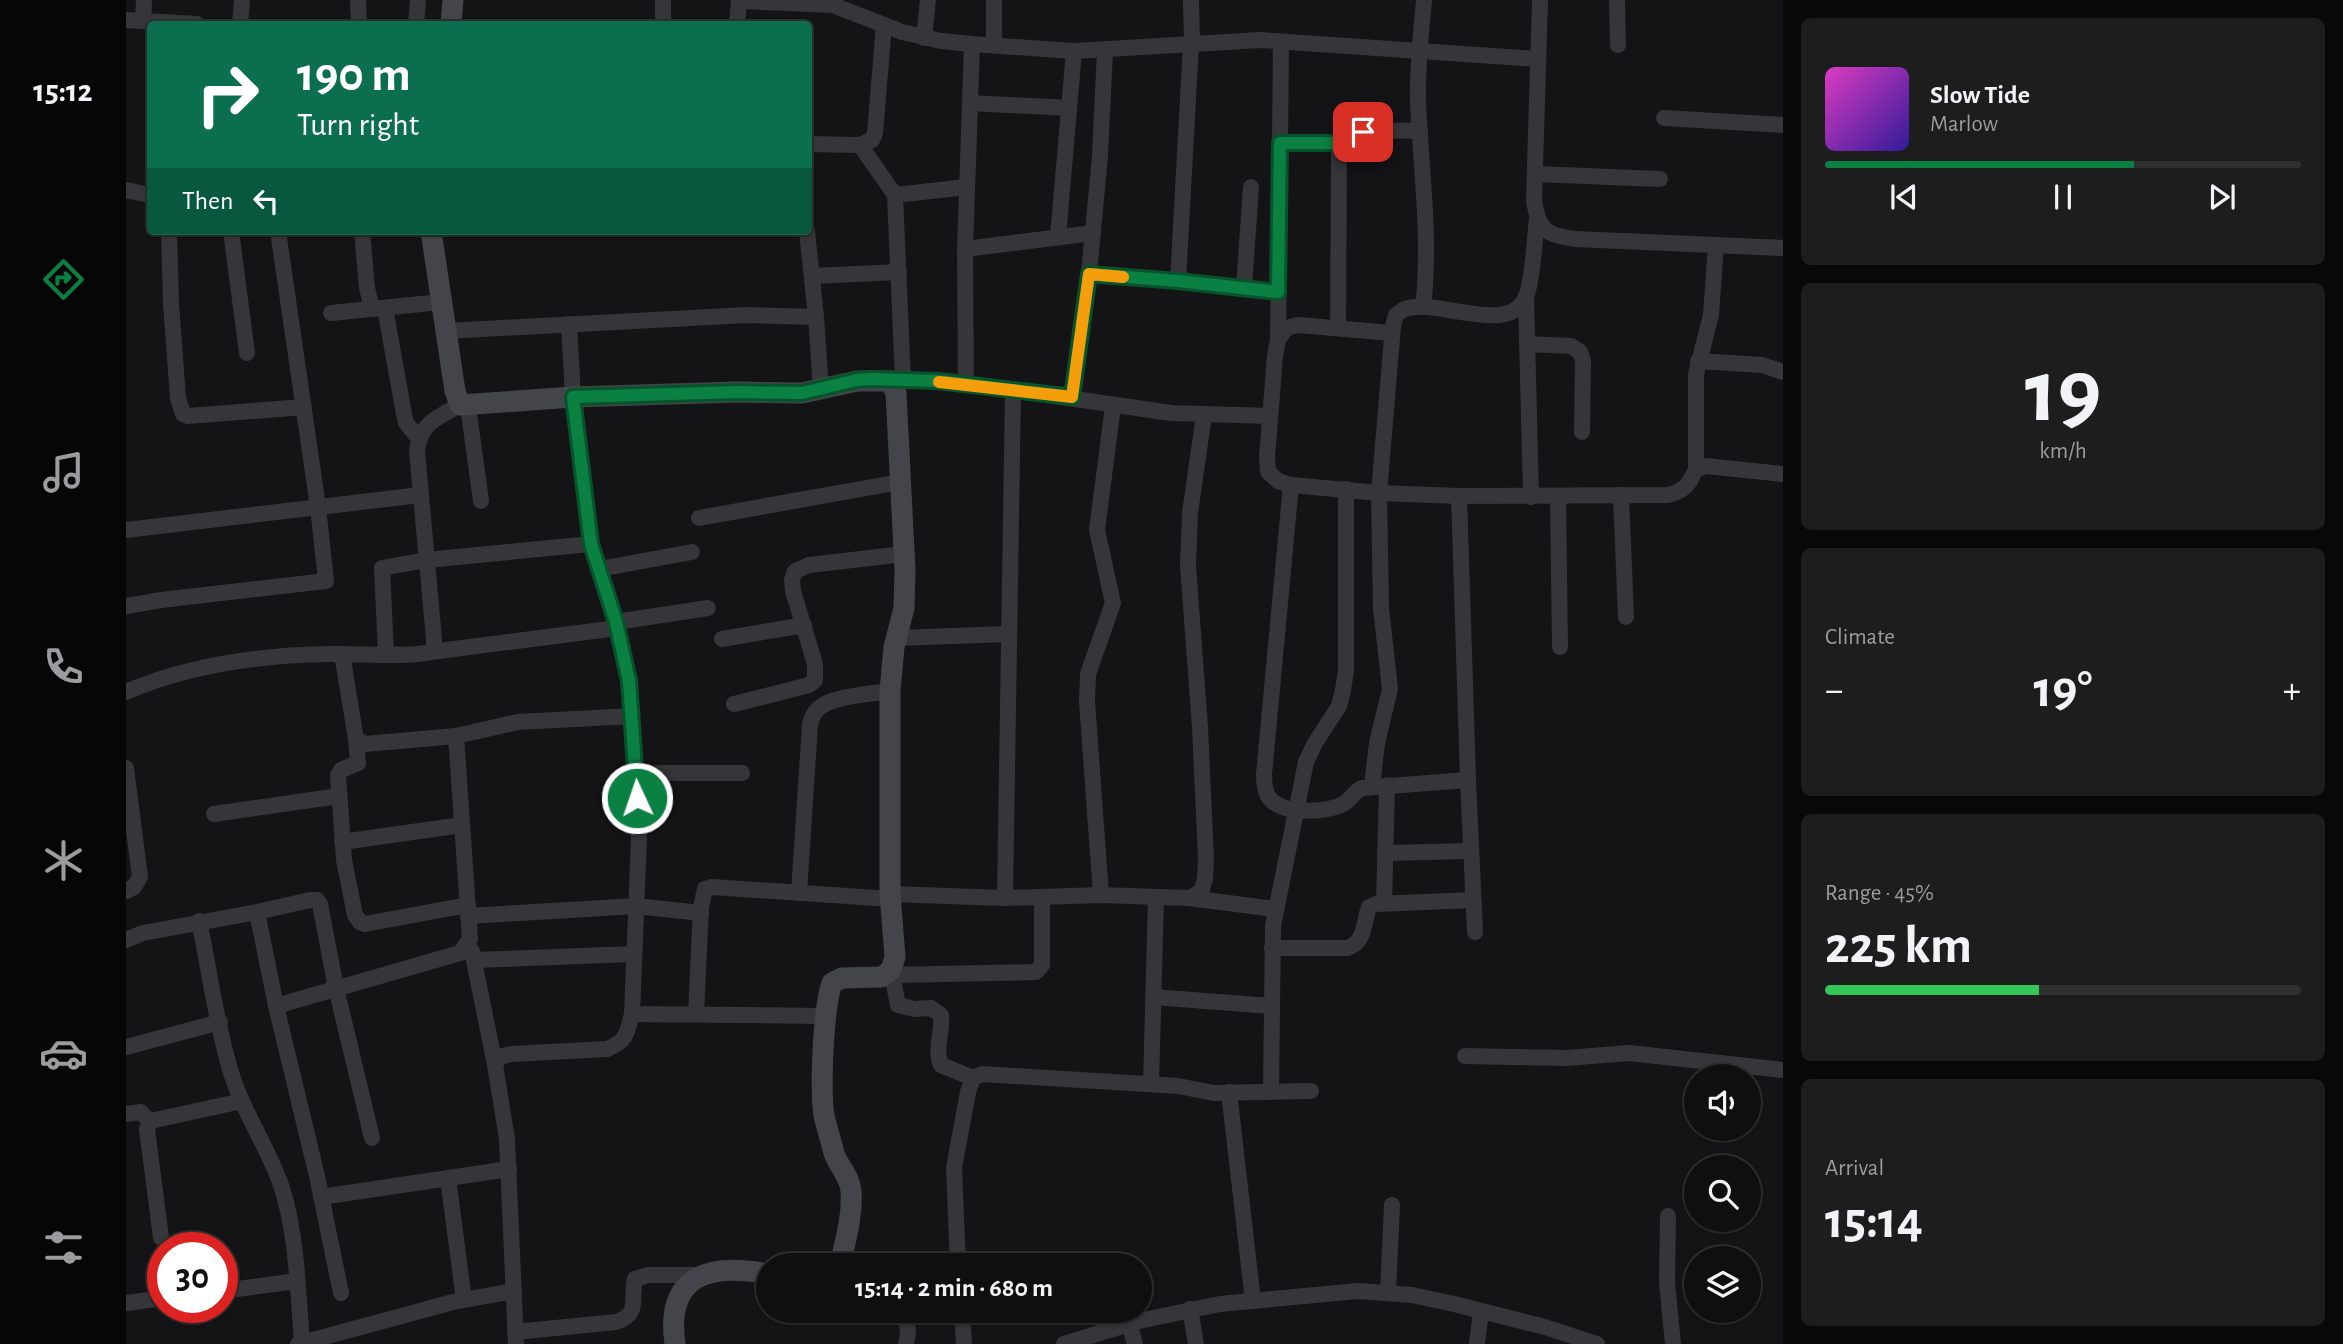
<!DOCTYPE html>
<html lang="en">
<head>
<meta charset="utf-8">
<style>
	body { margin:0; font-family:"Alegreya Sans",sans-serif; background:#1d1d1e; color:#f1f3f6; height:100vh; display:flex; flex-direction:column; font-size:26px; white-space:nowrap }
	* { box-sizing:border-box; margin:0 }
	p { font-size:23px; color:#9b9c9f }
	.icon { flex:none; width:38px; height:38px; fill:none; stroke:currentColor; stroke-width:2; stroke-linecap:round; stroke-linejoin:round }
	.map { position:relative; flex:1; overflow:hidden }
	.details { display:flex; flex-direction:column; gap:18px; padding:18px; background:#080809; width:560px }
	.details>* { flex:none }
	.banner { position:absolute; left:21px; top:21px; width:665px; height:214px; border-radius:7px; box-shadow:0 2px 5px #0004,0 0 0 2px #2f2f30; background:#0b6e4f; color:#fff; overflow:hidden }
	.buttons { position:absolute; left:1558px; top:1064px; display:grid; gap:14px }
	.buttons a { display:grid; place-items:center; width:77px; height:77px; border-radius:50%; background:#0f0f10; box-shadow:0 2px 5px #0004,0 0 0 2px #2f2f30; font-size:35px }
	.speed { position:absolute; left:21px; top:1232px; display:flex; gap:14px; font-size:35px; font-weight:700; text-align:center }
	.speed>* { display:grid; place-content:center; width:91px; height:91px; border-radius:50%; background:#0f0f10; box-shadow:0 2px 5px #0004,0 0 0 2px #2f2f30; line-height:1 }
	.speed .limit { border:10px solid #d22; background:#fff; color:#111 }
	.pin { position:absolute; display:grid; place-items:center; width:60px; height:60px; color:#fff; margin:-30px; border-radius:14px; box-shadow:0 4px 10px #0006 }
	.me { position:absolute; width:77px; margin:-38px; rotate:357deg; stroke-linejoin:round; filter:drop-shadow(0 0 5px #0008) }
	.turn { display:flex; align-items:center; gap:24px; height:147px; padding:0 35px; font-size:32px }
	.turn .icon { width:91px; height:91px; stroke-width:2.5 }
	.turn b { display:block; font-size:49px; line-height:60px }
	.then { display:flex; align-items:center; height:66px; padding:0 35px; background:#0003; gap:14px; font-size:26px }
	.big { font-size:52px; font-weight:700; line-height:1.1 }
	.details .tile { flex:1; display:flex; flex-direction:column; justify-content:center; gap:10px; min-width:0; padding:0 24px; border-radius:10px; background:#1d1d1e }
	.details .dial { align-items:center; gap:0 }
	.dial b { font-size:91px; line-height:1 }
	.song { display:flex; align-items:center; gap:21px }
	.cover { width:84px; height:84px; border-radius:10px; background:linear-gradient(135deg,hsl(310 70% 55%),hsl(250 70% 35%)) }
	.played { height:7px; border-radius:4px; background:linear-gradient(90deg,#0b8043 65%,#2f2f30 65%) }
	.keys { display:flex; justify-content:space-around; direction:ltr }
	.heat { display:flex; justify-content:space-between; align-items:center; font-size:38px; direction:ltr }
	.charge { height:10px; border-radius:5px; background:linear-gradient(90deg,#34c759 45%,#2f2f30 0) }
	.trip { position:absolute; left:630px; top:1253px; width:396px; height:70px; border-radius:35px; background:#0f0f10; box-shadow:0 2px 5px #0004,0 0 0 2px #2f2f30; font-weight:700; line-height:70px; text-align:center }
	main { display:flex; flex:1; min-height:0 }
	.menu { display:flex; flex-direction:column; width:126px; justify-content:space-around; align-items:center; background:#060606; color:#9b9c9f }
	.menu .icon { width:49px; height:49px }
	.menu .on { color:#0b8043 }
	.menu b { font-size:32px; color:#f1f3f6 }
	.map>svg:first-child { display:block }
</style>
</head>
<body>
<main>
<nav class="menu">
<b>15:12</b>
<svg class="icon on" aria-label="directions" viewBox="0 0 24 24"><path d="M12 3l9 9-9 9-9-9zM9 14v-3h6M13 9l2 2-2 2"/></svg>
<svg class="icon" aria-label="music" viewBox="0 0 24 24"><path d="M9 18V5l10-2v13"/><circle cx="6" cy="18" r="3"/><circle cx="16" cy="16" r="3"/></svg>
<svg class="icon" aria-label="phone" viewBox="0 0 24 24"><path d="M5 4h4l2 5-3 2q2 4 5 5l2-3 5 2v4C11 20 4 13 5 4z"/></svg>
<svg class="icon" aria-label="climate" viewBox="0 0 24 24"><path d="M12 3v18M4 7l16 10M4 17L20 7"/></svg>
<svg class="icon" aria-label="car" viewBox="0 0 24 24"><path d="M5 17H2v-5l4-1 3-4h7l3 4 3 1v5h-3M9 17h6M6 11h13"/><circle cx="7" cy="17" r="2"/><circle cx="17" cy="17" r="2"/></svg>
<svg class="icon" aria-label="filters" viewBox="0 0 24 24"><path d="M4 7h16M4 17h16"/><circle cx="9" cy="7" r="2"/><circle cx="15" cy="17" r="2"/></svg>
</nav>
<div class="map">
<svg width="1657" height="1344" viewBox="0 0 1657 1344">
	<rect width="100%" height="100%" fill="#141416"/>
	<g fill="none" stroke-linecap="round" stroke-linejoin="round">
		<g stroke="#36363a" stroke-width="16">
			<path d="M232 0 233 24"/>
			<path d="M1065 0 1066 44"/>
			<path d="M1414 0 1408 201C1413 231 1420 235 1450 239L1657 248"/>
			<path d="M1491 0 1492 45"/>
			<path d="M613 1 707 5 776 32 815 41 846 44 948 51 1134 40 1412 59"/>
			<path d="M0 20 71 24"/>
			<path d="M17 21 18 0"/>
			<path d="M114 24 116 0"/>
			<path d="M290 24 292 0"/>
			<path d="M537 24V0"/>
			<path d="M611 24 613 0"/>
			<path d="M798 38 802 0"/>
			<path d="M868 45V0"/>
			<path d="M844 103 943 108"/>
			<path d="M1538 118 1657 125"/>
			<path d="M1154 143H1213L1244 130 1294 131"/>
			<path d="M682 144 734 145 746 140 749 133 758 25"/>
			<path d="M734 145 769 195 777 381"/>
			<path d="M1409 174 1534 179"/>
			<path d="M0 190 24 195"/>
			<path d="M769 195 841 187"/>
			<path d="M43 231 45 304 52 398 57 414 62 416 178 407"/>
			<path d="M105 231 121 353"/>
			<path d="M236 231 241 288 246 309"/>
			<path d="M681 231 690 317 695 390"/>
			<path d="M932 237 948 51"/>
			<path d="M839 249 967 233"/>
			<path d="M963 274 1052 281 1152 292"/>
			<path d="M686 276 773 272"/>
			<path d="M1052 281 1065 44"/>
			<path d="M1118 288 1125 187"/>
			<path d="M1400 297 1405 497"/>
			<path d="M1297 307C1305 238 1295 171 1292 102 1291 68 1295 34 1298 0"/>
			<path d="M259 308 278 414 280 423 293 439"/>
			<path d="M205 313 315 302"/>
			<path d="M1212 328 1213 143"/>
			<path d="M320 331 621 315 690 317"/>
			<path d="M1265 333 1172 325 1160 328 1152 340 1149 356 1141 457 1142 472 1152 481 1165 485 1253 493 1333 496 1542 495C1558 491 1563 485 1570 469L1580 466 1657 474"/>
			<path d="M1152 340 1155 43"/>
			<path d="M1401 344 1445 346 1454 352 1457 361 1456 432"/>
			<path d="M1572 361 1636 365 1657 372"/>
			<path d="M764 381 795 380 887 390 1045 413 1144 416"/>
			<path d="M840 385 839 249 846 44"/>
			<path d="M946 397 963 274 974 156 979 50"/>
			<path d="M342 406 355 501"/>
			<path d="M1570 469V374L1585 315 1590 245"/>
			<path d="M1165 485 1138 774C1138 781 1138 789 1142 796 1153 815 1198 813 1215 805 1225 801 1227 792 1236 788L1342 780"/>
			<path d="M1495 495 1500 617"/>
			<path d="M1333 496 1342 780 1349 932"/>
			<path d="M1432 496 1434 647"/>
			<path d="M573 518 774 482"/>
			<path d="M0 530 294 495"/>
			<path d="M473 569 566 552"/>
			<path d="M0 606 35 600 200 581 192 507 152 231"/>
			<path d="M490 622 582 608"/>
			<path d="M770 638 883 634"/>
			<path d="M596 639 678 625"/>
			<path d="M305 652 491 628"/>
			<path d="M216 654 230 739 239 744 330 736 392 722 506 716"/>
			<path d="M260 654 256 568 300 560 465 544"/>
			<path d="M0 692C63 665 136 655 204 654 232 653 279 658 305 652L308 647V639L291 451C294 423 311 418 334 405"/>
			<path d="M608 704 683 685 689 680V664L667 591 666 580 669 571 683 565 778 554"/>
			<path d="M230 739 232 763 215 770 212 775 218 860 229 915 234 922 239 924 342 905"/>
			<path d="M0 768 14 877 8 887 0 891"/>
			<path d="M509 773H616"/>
			<path d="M1246 786 1251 743 1264 689 1255 608 1253 493 1267 326 1270 315C1273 313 1276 310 1279 309 1310 297 1387 339 1401 294 1408 271 1408 243 1411 219"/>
			<path d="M88 814 213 796"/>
			<path d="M216 842 336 825"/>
			<path d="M1259 853 1345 851"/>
			<path d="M673 893 684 724C686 718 687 713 692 709 705 696 745 694 764 691"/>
			<path d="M764 894 879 898 975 895 1063 898 1075 892 1079 879 1080 859 1074 727 1062 566 1064 513 1078 415"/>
			<path d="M975 895 961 701 962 674 987 603 971 530 987 406"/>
			<path d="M879 898 887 390"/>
			<path d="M1063 898 1149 909"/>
			<path d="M1258 903 1261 785"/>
			<path d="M131 912 184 900H191L194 904 210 988 246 1138"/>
			<path d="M342 916 510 906 575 913"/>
			<path d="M73 921C83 968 89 1016 102 1062 113 1106 140 1143 155 1185 171 1233 172 1293 176 1343L172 1344"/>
			<path d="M0 940 17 933 131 912 150 1006 334 953 344 939 330 736"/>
			<path d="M1146 948H1221C1240 942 1237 923 1243 907L1250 904 1347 900"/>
			<path d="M346 951 369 1065"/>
			<path d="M348 960 507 954"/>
			<path d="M765 970 772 1005 789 1009 805 1008 815 1015C817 1033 808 1048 815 1065L847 1078"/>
			<path d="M766 975 910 972 916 965V897"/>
			<path d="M1027 997 1145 1006"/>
			<path d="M150 1006 191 1176 215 1293"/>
			<path d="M506 1014 700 1016"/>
			<path d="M570 1014 575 907 579 889 586 887 765 899"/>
			<path d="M0 1047 94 1022"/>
			<path d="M1339 1056 1440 1058 1503 1053 1657 1070"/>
			<path d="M1025 1084 1030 897"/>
			<path d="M1103 1092 1127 1301"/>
			<path d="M1145 1092 1147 926 1180 762 1189 743 1213 706 1217 690 1220 671V489"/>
			<path d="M0 1114 15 1112 24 1122"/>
			<path d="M322 1178 338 1300"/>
			<path d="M195 1197 383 1169"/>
			<path d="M1542 1216 1541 1283 1547 1344"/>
			<path d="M35 1238 21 1129 24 1122 29 1120 116 1101"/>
			<path d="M832 1265 828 1168 842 1092 847 1078 856 1074 1052 1086 1088 1093 1185 1091"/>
			<path d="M96 1291 171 1281"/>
			<path d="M1262 1293 1266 1205"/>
			<path d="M0 1303 37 1298"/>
			<path d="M1064 1309 1070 1344"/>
			<path d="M773 1311C783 1319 783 1332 780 1344"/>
			<path d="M836 1311 838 1344"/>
			<path d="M1003 1323 1009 1344"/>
			<path d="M389 1332 490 1322C515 1314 504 1299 509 1279L522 1275H576"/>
			<path d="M176 1343 327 1302 388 1291"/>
			<path d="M390 1344 381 1139 369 1065 374 1057 385 1054 481 1049C501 1041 501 1033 506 1014L513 838 503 681 487 610 465 544 447 397 443 324"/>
			<path d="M938 1344 1013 1321 1094 1304 1232 1291 1286 1295 1328 1304 1419 1327 1471 1344"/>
			<path d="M1351 1344 1355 1311"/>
		</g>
		<g stroke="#44454a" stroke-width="21">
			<path d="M325 24 327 0"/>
			<path d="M305 231 329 391 334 405 447 397 610 392 676 393 731 381H764L770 393 779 570 778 608 768 647 764 691V894L769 957 765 970 756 977 716 978 706 983C697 1008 694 1089 698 1116 701 1128 705 1141 708 1153 712 1166 724 1176 725 1191 727 1215 719 1242 714 1265"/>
			<path d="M549 1344C539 1274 584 1263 642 1274"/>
		</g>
	</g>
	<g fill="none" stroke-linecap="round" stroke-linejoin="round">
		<g stroke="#07532c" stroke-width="18">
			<path id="route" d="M511 798 503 681 490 622 465 544 447 397 610 392 676 393 731 380 746 379 812 381 946 397 963 274 1052 281 1152 292 1154 143H1213L1237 132"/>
		</g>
		<use href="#route" stroke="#0b8043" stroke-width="12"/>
		<path stroke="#f59e0b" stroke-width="12" d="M813 382 946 397 963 274 997 277"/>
	</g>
</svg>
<div class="buttons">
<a><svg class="icon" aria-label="sound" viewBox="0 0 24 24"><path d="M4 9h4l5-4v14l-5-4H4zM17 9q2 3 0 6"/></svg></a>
<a><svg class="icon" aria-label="search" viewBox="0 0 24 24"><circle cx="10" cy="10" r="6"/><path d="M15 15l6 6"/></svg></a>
<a><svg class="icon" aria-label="layers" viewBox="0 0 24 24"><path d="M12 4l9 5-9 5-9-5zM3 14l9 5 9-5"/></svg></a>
</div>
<div class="speed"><div class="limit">30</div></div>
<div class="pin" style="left:1237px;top:132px;background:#d93025"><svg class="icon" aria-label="arrive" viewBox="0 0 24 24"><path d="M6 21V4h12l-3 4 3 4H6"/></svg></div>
<svg class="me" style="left:511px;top:798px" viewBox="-20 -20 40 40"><circle r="17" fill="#0b8043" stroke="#fff" stroke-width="3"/><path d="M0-11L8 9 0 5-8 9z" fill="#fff"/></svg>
<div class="trip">15:14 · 2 min · 680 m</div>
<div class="banner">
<div class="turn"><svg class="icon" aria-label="right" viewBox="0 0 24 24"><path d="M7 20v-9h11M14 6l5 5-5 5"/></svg><div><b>190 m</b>Turn right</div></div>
<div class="then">Then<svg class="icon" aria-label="left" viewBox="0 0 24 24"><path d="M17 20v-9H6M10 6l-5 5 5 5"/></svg></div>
</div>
</div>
<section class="details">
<div class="tile">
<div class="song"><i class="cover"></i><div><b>Slow Tide</b><p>Marlow</p></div></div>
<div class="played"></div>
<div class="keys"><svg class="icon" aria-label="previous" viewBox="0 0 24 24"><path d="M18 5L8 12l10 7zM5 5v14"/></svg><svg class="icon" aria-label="pause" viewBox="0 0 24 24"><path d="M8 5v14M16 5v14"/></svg><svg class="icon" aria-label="next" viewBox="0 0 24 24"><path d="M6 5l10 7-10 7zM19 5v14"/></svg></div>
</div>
<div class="tile dial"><b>19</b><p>km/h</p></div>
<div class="tile"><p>Climate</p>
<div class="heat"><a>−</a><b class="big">19°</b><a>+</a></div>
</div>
<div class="tile"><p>Range · 45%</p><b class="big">225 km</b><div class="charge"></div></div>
<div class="tile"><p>Arrival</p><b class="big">15:14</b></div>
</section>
</main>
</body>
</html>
